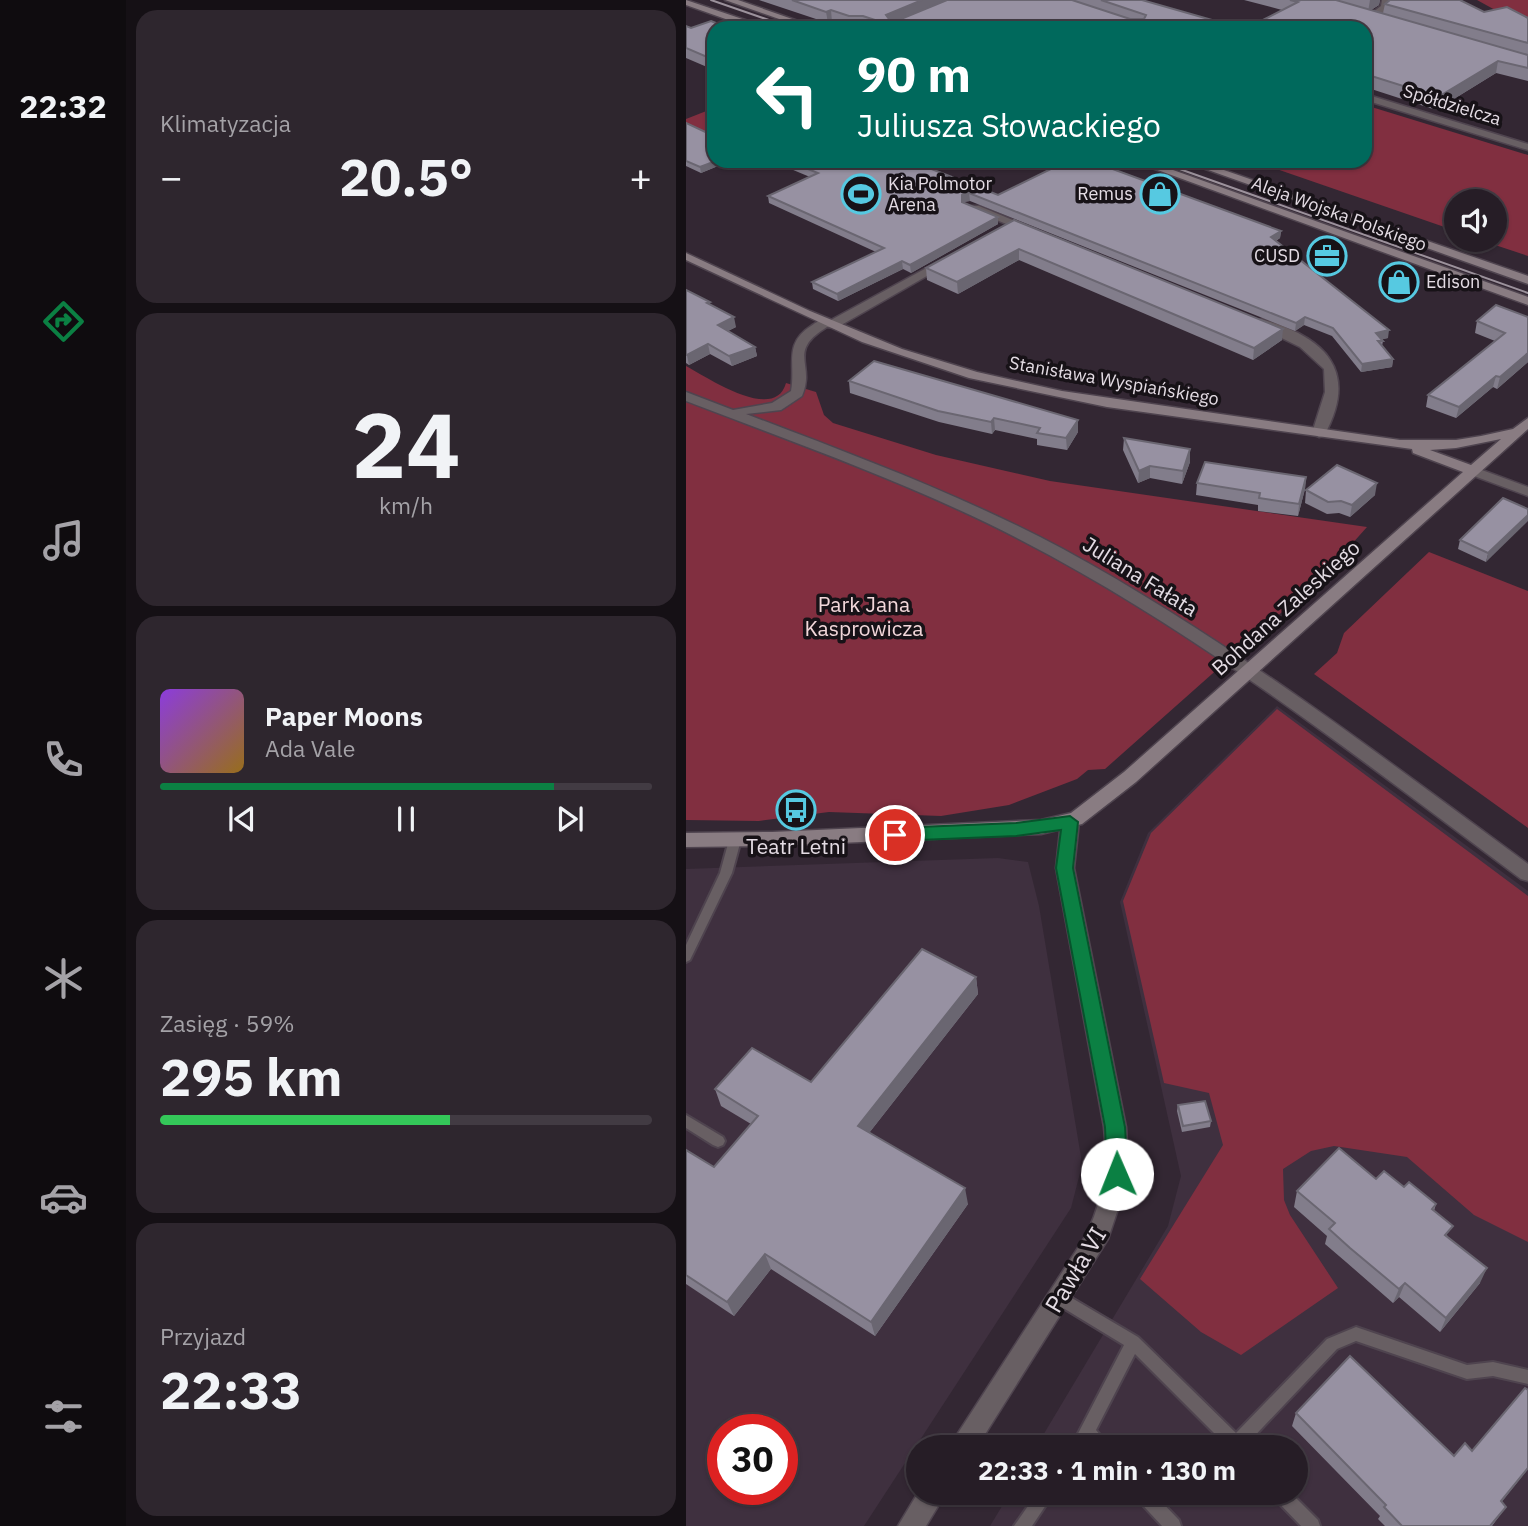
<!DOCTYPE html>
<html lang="pl">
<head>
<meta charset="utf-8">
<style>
	body { margin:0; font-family:"IBM Plex Sans",sans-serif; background:#2e262e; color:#f1f3f6; height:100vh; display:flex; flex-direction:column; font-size:26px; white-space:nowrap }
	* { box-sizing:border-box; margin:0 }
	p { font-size:23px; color:#a4a2a7 }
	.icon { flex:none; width:38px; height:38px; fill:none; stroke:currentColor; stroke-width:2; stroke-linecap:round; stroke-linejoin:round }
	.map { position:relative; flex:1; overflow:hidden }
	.side { display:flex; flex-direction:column; gap:10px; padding:10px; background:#151015; width:560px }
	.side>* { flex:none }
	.guide { position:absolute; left:21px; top:21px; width:665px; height:147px; border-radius:21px; box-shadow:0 2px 5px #0004,0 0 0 2px #423b43; background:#00695c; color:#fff; overflow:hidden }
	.fabs { position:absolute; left:758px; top:189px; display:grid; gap:14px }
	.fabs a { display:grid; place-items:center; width:63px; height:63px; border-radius:50%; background:#261d26; box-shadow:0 2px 5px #0004,0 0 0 2px #423b43; font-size:35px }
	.speed { position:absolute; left:21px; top:1414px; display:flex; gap:14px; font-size:35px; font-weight:700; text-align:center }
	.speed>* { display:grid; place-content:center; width:91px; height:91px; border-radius:50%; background:#261d26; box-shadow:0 2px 5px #0004,0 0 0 2px #423b43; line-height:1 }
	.speed .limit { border:10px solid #d22; background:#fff; color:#111 }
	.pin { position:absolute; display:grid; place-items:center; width:60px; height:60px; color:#fff; margin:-30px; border:4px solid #fff; border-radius:50%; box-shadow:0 2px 7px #0007 }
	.me { position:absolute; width:77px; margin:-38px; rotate:359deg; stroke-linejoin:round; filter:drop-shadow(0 0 5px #0008) }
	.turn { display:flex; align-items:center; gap:24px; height:147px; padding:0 35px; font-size:32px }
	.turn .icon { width:91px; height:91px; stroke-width:2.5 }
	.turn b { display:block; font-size:49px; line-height:60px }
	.big { font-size:52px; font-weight:700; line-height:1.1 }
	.side .tile { flex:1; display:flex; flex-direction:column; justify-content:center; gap:10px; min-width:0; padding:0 24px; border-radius:21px; background:#2e262e }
	.side .dial { align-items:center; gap:0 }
	.dial b { font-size:91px; line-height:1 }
	.song { display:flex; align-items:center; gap:21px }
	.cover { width:84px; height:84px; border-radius:10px; background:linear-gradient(135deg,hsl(270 70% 55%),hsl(40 70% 35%)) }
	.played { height:7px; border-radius:4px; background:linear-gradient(90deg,#0b8043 80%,#423b43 80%) }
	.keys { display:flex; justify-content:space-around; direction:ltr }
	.heat { display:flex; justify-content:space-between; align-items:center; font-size:38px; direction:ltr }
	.charge { height:10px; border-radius:5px; background:linear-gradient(90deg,#34c759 59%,#423b43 0) }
	.trip { position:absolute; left:220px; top:1435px; width:402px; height:70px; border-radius:35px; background:#261d26; box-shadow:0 2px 5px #0004,0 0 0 2px #423b43; font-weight:700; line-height:70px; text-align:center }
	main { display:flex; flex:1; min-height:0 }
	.tab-bar { display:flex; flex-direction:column; width:126px; justify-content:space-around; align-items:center; background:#0f0c0f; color:#a4a2a7 }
	.tab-bar .icon { width:49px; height:49px }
	.tab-bar .selected { color:#0b8043 }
	.tab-bar b { font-size:32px; color:#f1f3f6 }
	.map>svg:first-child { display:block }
</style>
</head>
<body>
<main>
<nav class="tab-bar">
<b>22:32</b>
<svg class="icon selected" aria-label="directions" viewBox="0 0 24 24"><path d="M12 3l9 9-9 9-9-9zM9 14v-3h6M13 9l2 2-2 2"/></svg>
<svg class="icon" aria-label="music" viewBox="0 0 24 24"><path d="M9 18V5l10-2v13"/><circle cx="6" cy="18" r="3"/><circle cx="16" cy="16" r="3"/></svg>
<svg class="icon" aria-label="phone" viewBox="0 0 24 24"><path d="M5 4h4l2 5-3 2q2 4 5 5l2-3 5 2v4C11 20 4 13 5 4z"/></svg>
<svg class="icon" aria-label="climate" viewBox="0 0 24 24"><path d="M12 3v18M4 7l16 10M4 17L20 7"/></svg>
<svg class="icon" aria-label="car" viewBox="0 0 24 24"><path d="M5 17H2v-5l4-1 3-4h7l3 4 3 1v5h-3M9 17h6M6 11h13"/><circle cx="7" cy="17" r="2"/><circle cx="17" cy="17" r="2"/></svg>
<svg class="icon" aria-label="filters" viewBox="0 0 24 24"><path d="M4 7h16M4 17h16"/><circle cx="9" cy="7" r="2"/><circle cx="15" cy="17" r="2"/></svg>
</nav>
<section class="side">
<div class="tile"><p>Klimatyzacja</p>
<div class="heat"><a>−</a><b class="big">20.5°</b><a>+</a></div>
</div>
<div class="tile dial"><b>24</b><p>km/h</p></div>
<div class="tile">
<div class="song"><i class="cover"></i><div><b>Paper Moons</b><p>Ada Vale</p></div></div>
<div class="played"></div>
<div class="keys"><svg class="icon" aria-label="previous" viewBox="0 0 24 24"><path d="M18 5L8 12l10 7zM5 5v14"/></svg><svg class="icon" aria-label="pause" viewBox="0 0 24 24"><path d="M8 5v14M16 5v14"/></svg><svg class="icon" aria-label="next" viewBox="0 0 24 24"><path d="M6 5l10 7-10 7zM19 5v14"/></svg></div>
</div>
<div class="tile"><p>Zasięg · 59%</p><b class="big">295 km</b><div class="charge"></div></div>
<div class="tile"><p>Przyjazd</p><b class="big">22:33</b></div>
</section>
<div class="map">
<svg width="842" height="1526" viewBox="0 0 842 1526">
	<rect width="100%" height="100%" fill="#332733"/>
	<g fill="#3f303f" fill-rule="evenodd">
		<path d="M591 706 842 891V1526H304L324 1493H611V1447H350L482 1226 495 1176 434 902 462 833Z"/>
		<path d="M312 858 342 862 353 906 395 1157 394 1173 385 1208 178 1526H0V869ZM37 1430H96V1489H37Z"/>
	</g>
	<g fill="#812f40">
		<path d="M791 0H842V28Z"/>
		<path d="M679 105 842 155V256L794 240H808V201H770V231L567 161H679Z"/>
		<path d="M28 108V139L0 128V119Z"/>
		<path d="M0 366C19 376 89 424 100 383L130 392 138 415 147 423 250 455 364 481 681 527 656 555 605 604 419 769 402 770 391 779 323 805 255 816 143 812 73 821 0 820Z"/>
		<path d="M743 552 842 591V828L628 674 651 653 658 633Z"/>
		<path d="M591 709 842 896V1242L788 1215 721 1157 648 1146 625 1151 597 1169 598 1200 604 1215 652 1288 555 1355 515 1332 454 1279 537 1145 523 1093 478 1083 437 901 465 833Z"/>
	</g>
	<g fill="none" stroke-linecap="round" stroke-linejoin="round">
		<g stroke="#4f444f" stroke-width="4">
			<g id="lane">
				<path d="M49 836 53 837 55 840 46 873 4 960 0 962V945L34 873 43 840 45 837Z"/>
				<path d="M0 1115 37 1137 39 1141 37 1145 32 1147 27 1145 0 1128Z"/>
				<path d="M374 1291 452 1337 550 1433 641 1339 670 1327 781 1365 807 1362 842 1370V1384L807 1376 781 1379 670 1341 651 1349 560 1445 561 1447H542L449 1354 410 1430 420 1442 423 1447H405L402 1445 401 1447H385L438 1345 369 1303 367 1298 369 1293Z"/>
				<path d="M351 1493H368L346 1526H328Z"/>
				<path d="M449 1493H467L493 1520 495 1526H476L451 1499Z"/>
				<path d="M587 1493H605L632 1520 634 1526H615L589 1499Z"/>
			</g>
		</g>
		<g stroke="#4f444f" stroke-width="3">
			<g id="street">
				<path d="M696 0H704C703 10 692 21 682 20V16L695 6Z"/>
				<path d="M679 94 842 144V150L679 100Z"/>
				<path d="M285 206H293L351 230 341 232 285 210Z"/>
				<path d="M257 259 267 261 150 328 141 327C100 352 130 364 116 396L95 410 60 414C167 455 276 495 377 549 542 639 691 753 842 864V881L835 879C683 766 532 647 365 556 249 492 123 448 0 401V392L47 410 86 403 105 391C110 364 97 344 125 326 132 321 137 317 145 320Z"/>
				<path d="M575 319C639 337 674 370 638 436L633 437 626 433 639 392 638 369 614 347 571 326 569 323Z"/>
				<path d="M785 466 842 487V496L780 473V467Z"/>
				<path d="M384 815 390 817 393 822 388 868 440 1127 442 1158 439 1188 422 1239 291 1447H263L399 1237C417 1202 422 1166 418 1127L370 868 375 822 378 817Z"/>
				<path d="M233 1491 260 1493 240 1526H212Z"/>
			</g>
		</g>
		<g stroke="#4f444f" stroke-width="3">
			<g id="secondary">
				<path d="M0 0 77 26 78 28H65L0 5Z"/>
				<path d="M39 0H52L132 28H119Z"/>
				<path d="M447 161H462L842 297V305Z"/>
				<path d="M497 161H512L842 276V284Z"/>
				<path d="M0 253 124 311 216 349 291 372 376 391 714 440H770L795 436 827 429 842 418V429L450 782 396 824 355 834 86 846 0 847V833L86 832 355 820 385 813 438 772 777 472 727 453 726 449 421 407 283 378 176 342 0 260ZM815 439 785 465 744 450 770 448Z"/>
			</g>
		</g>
		<use href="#lane" fill="#685f63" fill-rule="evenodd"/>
		<use href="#street" fill="#685f63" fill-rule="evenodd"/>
		<use href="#secondary" fill="#897c82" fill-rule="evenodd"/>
		<g stroke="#9c929c" stroke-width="2">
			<path d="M25 0 106 28"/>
			<path d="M471 161 842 293"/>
		</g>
	</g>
	<g fill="#827d8b">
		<path d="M73 0H456L554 28H164L146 22 142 23Z"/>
		<path d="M558 0H694L693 5 685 10 697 13 699 4 798 12 842 18V81L810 73 750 110 679 87V28L596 10Z"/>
		<path d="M0 26 5 28H28V70L0 58Z"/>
		<path d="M0 123 28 161H44L15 173 0 166Z"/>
		<path d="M99 161H225L312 195 595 231 594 238 590 241 702 338 696 339 697 341 696 346 707 359 706 367 675 372 646 336 618 325 609 331 284 201 277 202 312 217V224L225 273 217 269 152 301 127 289 126 282 190 252 83 203 82 196 124 177 100 167Z"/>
		<path d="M328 220 596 340 567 360 333 260 272 294 241 280 240 268Z"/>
		<path d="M0 290 24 302V305L50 327 42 331 69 347 71 356 46 366 24 354 3 365 0 363Z"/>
		<path d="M810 305 842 362 811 389 807 387 770 418 740 407 742 395 809 341 789 333 791 321Z"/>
		<path d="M163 381 392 420V432L381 450 351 445V439L309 430 306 434 253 422 164 393Z"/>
		<path d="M438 438 504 462 496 484 464 478 452 483 437 450Z"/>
		<path d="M620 477 619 489 612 516 572 511V505L510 495 511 483Z"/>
		<path d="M620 490 689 495 664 517 653 513 641 514 619 503Z"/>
		<path d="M817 498 800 562 772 549 774 540Z"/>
		<path d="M290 977 292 994 183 1133 282 1204 189 1336 85 1269 48 1316 0 1284V1150L28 1167 65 1124 35 1106 29 1089 125 1082Z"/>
		<path d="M492 1105 525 1121 524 1127 496 1132 491 1111Z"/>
		<path d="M690 1179 718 1187 750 1204 748 1211 762 1237 794 1283 754 1332 713 1297 707 1303 660 1262 639 1244 641 1236 608 1207 611 1191Z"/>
		<path d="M610 1413 816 1502 820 1507 806 1526H699L692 1519 694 1516 606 1426Z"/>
	</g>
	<g fill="#6a6671">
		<path d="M236 0H264L206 25 200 15Z"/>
		<path d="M684 0H694L693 5 682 12Z"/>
		<path d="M145 10 146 22 142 23 140 12Z"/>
		<path d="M812 61 810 73 750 110 752 97Z"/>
		<path d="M30 161H44L15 173 14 167Z"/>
		<path d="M283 193 284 201 277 202V209L276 195Z"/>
		<path d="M312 217V224L225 273 224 265Z"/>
		<path d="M595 231 594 238 584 244 585 237Z"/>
		<path d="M333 249V260L272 294 271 282Z"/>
		<path d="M216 261 217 269 152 301 151 294Z"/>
		<path d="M48 317 50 327 34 335 32 325Z"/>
		<path d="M619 317 618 325 609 331 610 323Z"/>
		<path d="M597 329 596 340 567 360 568 348Z"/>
		<path d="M703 330 702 338 689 341 690 333Z"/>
		<path d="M22 344 24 354 3 365 1 355Z"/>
		<path d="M69 347 71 356 46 366 43 356Z"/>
		<path d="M842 353V362L811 389 814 377Z"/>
		<path d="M707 359 706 367 675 372 676 364Z"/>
		<path d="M810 376 807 387 770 418 773 407Z"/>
		<path d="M308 418 309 430 306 434 305 422Z"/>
		<path d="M392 420V432L381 450 380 438Z"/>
		<path d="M504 449V462L496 484 497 471Z"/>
		<path d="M464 466V478L452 483 453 471Z"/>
		<path d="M620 477 619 489 612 516 613 504Z"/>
		<path d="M691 483 689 495 664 517 666 505Z"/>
		<path d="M842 515V521L800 562 802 553Z"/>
		<path d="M290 977 292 994 176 1142 172 1126Z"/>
		<path d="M279 1188 282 1204 189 1336 185 1322Z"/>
		<path d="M79 1254 85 1269 48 1316 41 1302Z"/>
		<path d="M801 1268 794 1283 754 1332 760 1318Z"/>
		<path d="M719 1283 713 1297 707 1303 713 1289Z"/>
		<path d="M842 1468V1469L807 1513 815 1501Z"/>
	</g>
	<g fill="#9791a2" stroke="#6a6671" stroke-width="2">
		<path d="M106 0H236L200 15 203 19H215L261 0H386L444 19H458L460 15 415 0H456L554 28H213L177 16H163L145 10 140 12Z"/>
		<path d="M604 0H650L842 55V68L812 61 752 97 679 74V28H561L612 2Z"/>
		<path d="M704 0H774L798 12 821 7 842 18V43L699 4Z"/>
		<path d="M25 21 42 28H28V60L0 48V26L5 28Z"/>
		<path d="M0 123 28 136V161H30L14 167 0 161Z"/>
		<path d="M102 161H225L312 195 381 161H405L595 231 585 237 703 330 690 333 697 341H692L707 359 676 364 647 328 619 317 610 323 283 193 276 195V202L312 217 224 265 216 261 151 294 126 282 198 248 82 196 132 173Z"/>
		<path d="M328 220 597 329 568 348 333 249 271 282 240 268Z"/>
		<path d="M0 290 24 302 21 303 48 317 32 325 69 347 43 356 22 344 1 355H0Z"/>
		<path d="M810 305 842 317V353L814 377 810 376 773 407 742 395 819 333 791 321Z"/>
		<path d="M188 361 392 420 380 438 351 433 354 428 308 418 305 422 252 411 163 381Z"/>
		<path d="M438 438 504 449 497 471 464 466 453 471Z"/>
		<path d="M519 462 620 477 613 504 573 498 574 493 511 483Z"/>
		<path d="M651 465 691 483 666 505 655 501 642 502 620 490Z"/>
		<path d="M817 498 842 509V515L802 553 774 540Z"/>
		<path d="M236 949 290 977 172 1126 279 1188 185 1322 79 1254 41 1302 0 1275V1150L28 1167 72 1116 29 1089 66 1048 125 1082Z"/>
		<path d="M519 1101 525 1121 497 1126 492 1105Z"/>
		<path d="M653 1148 690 1179 698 1171 718 1187 723 1182 750 1204 746 1209 767 1226 759 1235 801 1268 760 1318 719 1283 713 1289 664 1248 643 1229 649 1223 611 1191Z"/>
		<path d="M664 1356 768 1456 779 1443 786 1451 839 1388 842 1390V1468L815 1501 820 1507 804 1526H716L698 1507 700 1505 610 1413Z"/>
	</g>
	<path fill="#0b8043" stroke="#07532c" stroke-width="2" d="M384 816 392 822 387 868 439 1127 442 1174 439 1181 431 1184 424 1181 421 1174 419 1127 370 868 375 830 330 836 209 841 203 839 201 835 203 830 209 828 330 823Z"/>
	<defs>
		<g id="stadium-ring" transform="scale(2.0125)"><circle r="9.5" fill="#171217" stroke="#56c9e1" stroke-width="1.5"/><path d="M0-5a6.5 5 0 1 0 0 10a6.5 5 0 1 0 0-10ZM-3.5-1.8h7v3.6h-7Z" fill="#56c9e1"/></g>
		<g id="shop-ring" transform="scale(2.0125)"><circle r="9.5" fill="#171217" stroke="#56c9e1" stroke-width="1.5"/><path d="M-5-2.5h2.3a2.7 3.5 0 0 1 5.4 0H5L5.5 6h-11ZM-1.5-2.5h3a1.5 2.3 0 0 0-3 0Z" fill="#56c9e1"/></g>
		<g id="office-ring" transform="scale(2.0125)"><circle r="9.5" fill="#171217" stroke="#56c9e1" stroke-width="1.5"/><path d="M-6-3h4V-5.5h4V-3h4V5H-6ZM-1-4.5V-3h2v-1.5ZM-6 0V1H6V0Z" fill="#56c9e1"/></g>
		<g id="bus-ring" transform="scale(2.0125)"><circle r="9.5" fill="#171217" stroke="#56c9e1" stroke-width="1.5"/><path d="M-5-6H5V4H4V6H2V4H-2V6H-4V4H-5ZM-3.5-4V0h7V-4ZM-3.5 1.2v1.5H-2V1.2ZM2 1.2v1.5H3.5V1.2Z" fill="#56c9e1"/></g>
	</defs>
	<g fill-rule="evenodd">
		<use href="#stadium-ring" x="175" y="194"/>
		<use href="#shop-ring" x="474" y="194"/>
		<use href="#office-ring" x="641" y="256"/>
		<use href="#shop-ring" x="713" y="282"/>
		<use href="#bus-ring" x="110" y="810"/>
	</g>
	<g text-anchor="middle" stroke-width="7" stroke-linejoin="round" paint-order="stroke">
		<g font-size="18" fill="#e4dce4" stroke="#171217">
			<text transform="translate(766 105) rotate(17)" y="6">Spółdzielcza</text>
			<text transform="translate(653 214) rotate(20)" y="6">Aleja Wojska Polskiego</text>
			<text transform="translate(428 381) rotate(10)" y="6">Stanisława Wyspiańskiego</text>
		</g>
		<g font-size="18" fill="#e4dce4" stroke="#171217" text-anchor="start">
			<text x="202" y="190">Kia Polmotor<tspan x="202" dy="21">Arena</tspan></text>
			<text x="447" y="200" text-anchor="end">Remus</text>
			<text x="614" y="262" text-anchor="end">CUSD</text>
			<text x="740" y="288">Edison</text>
		</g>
		<g font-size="21" fill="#e4dce4" stroke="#171217">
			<text transform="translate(454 577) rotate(32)" y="7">Juliana Fałata</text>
			<text transform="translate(600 608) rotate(-42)" y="7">Bohdana Zaleskiego</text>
		</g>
		<g font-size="21" fill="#f2d7da" stroke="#171217">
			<text x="178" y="612">Park Jana<tspan x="178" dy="24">Kasprowicza</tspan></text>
		</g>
		<g font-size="21" fill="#e4dce4" stroke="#171217">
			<text x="110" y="854">Teatr Letni</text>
		</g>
		<g font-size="24" fill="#e4dce4" stroke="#171217">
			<text transform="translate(390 1270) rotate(-59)" y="8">Pawła VI</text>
		</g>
	</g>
</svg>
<div class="fabs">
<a><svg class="icon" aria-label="sound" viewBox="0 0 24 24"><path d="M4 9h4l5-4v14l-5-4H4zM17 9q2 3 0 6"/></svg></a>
</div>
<div class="speed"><div class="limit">30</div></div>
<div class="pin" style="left:209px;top:835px;background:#d93025"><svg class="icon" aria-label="arrive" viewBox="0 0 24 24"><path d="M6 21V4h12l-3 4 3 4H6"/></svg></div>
<svg class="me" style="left:431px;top:1174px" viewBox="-20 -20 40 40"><circle r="19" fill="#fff"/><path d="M0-13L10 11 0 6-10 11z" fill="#0b8043"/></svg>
<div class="trip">22:33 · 1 min · 130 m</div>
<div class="guide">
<div class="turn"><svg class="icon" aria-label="left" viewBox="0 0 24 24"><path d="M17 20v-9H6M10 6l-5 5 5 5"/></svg><div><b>90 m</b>Juliusza Słowackiego</div></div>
</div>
</div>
</main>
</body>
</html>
